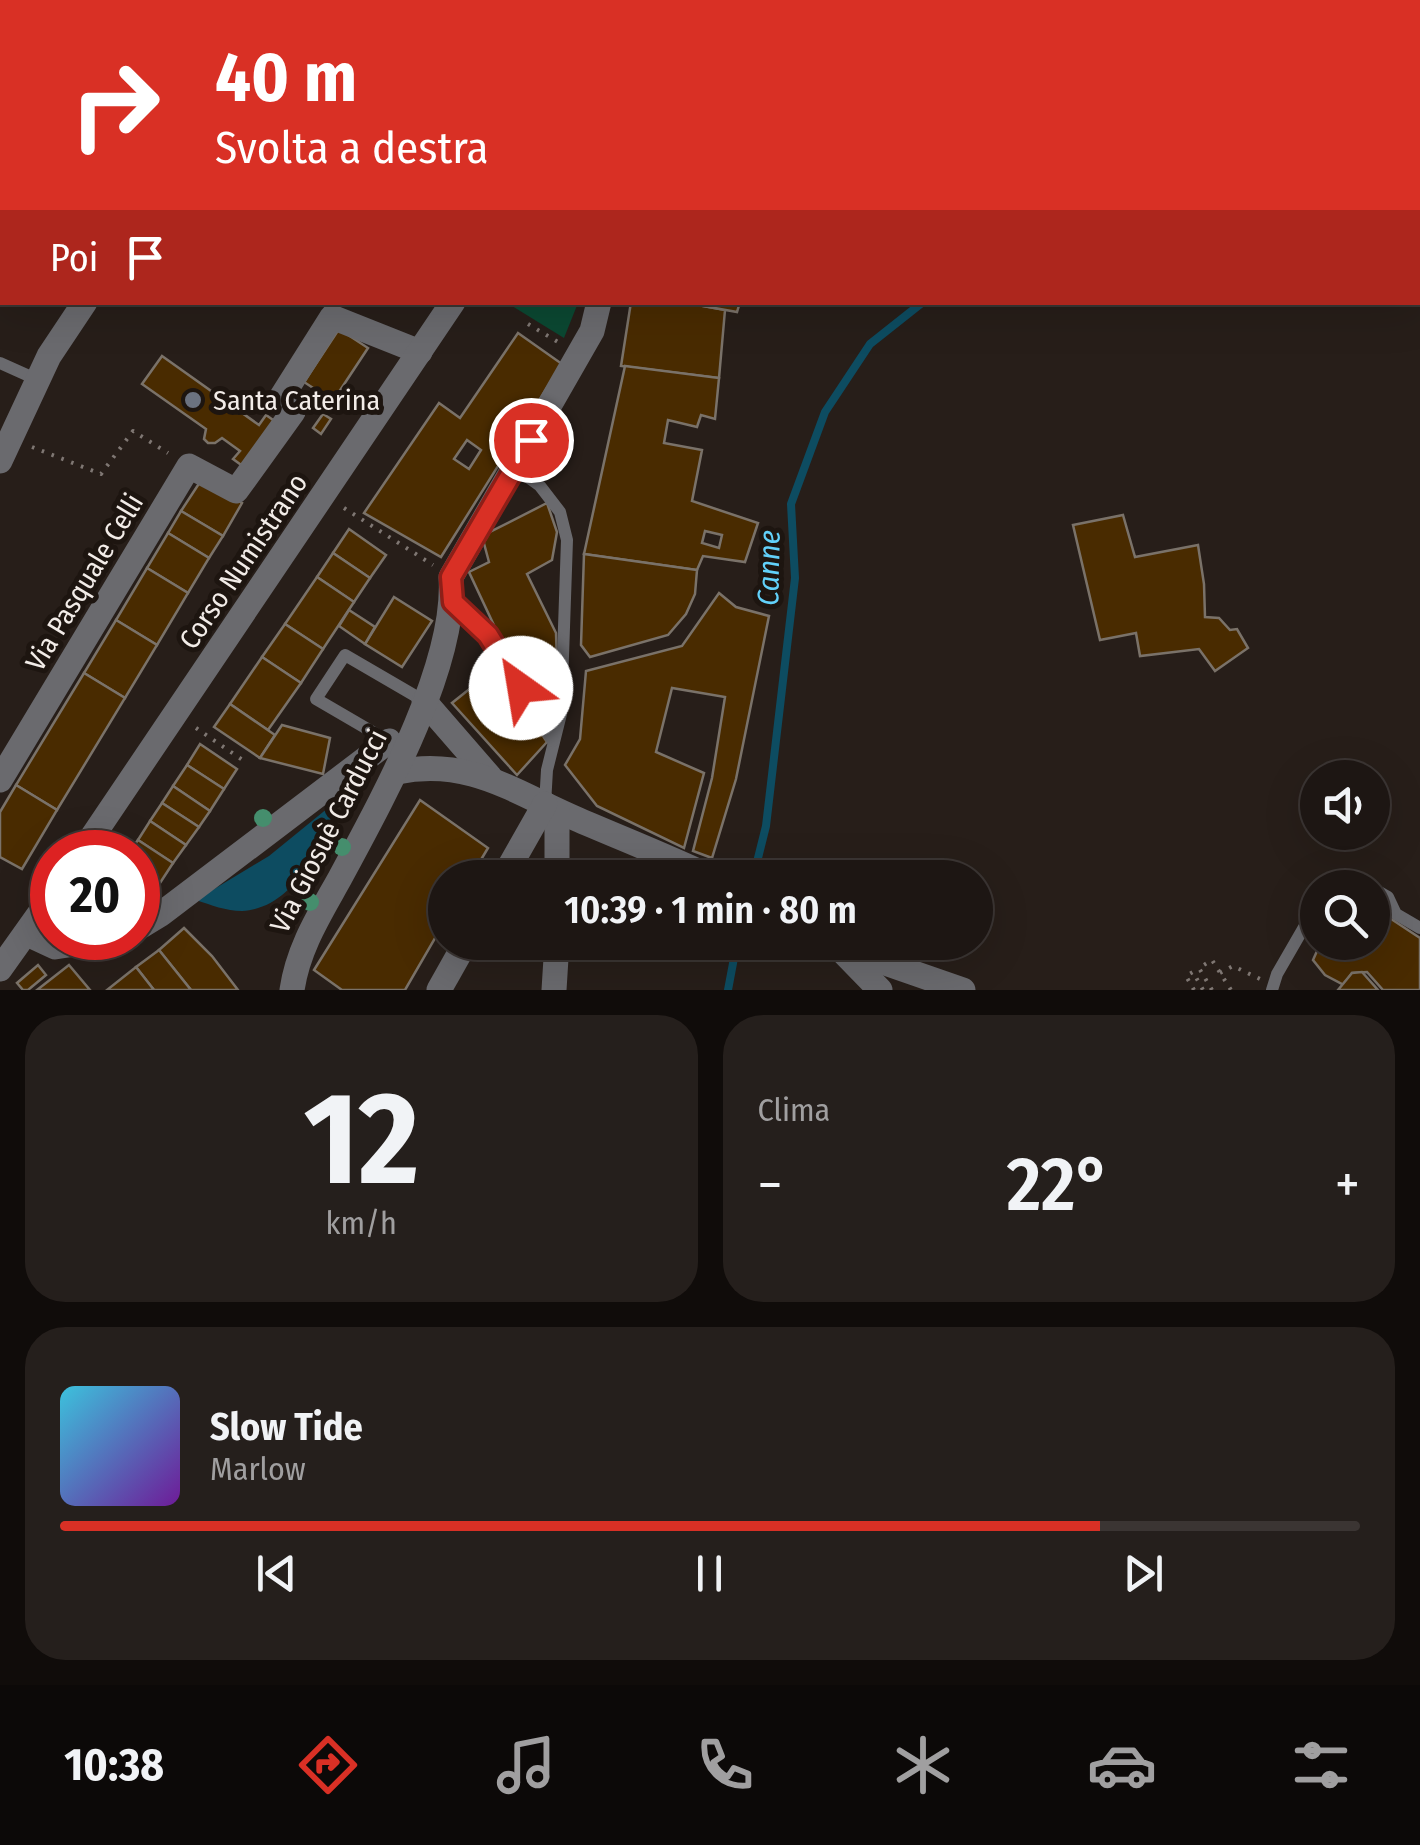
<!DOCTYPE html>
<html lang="it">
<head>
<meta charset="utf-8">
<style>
	body { margin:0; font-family:"Fira Sans Condensed",sans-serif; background:#251f1c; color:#f1f3f6; height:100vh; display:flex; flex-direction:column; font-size:38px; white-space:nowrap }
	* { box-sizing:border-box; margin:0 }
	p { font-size:32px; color:#a09fa0 }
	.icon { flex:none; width:55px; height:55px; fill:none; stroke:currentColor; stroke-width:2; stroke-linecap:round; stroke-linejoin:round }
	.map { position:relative; height:990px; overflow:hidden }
	.side { display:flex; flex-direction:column; gap:25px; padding:25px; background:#100c0a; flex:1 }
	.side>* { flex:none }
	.top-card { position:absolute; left:0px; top:0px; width:1420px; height:305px; box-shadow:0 10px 40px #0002,0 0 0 2px #3b3533; background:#d93025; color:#fff; overflow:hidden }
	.tools { position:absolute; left:1300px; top:760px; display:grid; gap:20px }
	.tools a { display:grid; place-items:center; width:90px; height:90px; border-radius:50%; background:#1d1613; box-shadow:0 10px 40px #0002,0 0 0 2px #3b3533; font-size:50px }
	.speed { position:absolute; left:30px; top:830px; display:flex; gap:20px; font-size:50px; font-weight:700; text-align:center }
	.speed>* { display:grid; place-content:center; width:130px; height:130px; border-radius:50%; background:#1d1613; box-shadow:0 10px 40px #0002,0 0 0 2px #3b3533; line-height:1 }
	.speed .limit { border:15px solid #d22; background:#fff; color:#111 }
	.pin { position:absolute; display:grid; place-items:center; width:85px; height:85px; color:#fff; margin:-42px; border:5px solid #fff; border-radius:50%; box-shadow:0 2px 10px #0007 }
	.me { position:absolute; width:110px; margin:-55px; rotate:328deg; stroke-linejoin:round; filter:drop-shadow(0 0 8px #0008) }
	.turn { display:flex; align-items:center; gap:35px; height:210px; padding:0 50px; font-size:45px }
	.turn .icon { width:130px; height:130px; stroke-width:2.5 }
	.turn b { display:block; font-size:70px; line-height:85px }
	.then { display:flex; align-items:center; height:95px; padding:0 50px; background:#0003; gap:20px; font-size:38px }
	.big { font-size:75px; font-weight:600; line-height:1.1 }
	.side .card { flex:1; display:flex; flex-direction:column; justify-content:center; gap:15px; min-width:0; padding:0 35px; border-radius:40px; background:#251f1c }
	.side .dial { align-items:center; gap:0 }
	.dial b { font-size:130px; line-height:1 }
	.song { display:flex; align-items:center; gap:30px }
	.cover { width:120px; height:120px; border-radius:15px; background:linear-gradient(135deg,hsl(190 70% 55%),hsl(280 70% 35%)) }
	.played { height:10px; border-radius:5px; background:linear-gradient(90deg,#d93025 80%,#3b3533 80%) }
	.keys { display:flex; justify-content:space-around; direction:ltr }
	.heat { display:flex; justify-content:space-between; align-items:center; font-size:55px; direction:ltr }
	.side .tiles { flex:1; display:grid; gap:25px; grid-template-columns:1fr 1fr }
	.card:last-child { grid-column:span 2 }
	.trip { position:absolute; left:428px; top:860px; width:565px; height:100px; border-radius:50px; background:#1d1613; box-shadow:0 10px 40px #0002,0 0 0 2px #3b3533; font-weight:600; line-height:100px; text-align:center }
	.dock { display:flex; height:160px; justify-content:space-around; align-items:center; background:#0c0908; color:#a09fa0 }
	.dock .icon { width:70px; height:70px }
	.dock .active { color:#d93025 }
	.dock b { font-size:45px; color:#f1f3f6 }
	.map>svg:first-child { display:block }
</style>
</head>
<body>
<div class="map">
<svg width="1420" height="990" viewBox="0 0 1420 990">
	<rect width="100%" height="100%" fill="#271e19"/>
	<path fill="#0b4832" d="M507 303 578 302V303L564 338Z"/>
	<path fill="#0d4c61" d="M339 799C321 842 297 908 242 911 226 911 211 905 196 900L269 856Z"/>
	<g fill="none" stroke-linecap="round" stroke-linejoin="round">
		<g stroke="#0d4c61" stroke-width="8">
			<path d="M925 2V0"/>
			<path d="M753 878 766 826 795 578 791 504 825 412 870 344 923 302"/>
			<path d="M728 990 737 942"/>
		</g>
	</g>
	<g fill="#492b00" stroke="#7a7269" stroke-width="2.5" fill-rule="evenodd">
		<path d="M517 0H610L516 2Z"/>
		<path d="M653 0H726L652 2Z"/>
		<path d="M631 302H681L725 310 719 378 621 366Z"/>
		<path d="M681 302H740L737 312Z"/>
		<path d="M339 329 368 348 333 401 304 382Z"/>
		<path d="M518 333 562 364 441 557 364 513 439 403 460 418ZM467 440 481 450 469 469 454 459Z"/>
		<path d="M162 356 259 425 266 415 276 422 244 467 233 459 240 451 222 438 215 443H208L204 439 206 429 142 384Z"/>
		<path d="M625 366 719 378 715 419 701 415 697 427 668 420 664 443 702 450 692 501 758 523 745 562 703 556 697 570 584 554ZM705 531 722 535 719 548 702 543Z"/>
		<path d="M323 414 331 419 321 434 313 428Z"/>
		<path d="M202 479 242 503 223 536 181 511Z"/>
		<path d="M547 503 557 532 552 560 527 574 556 633 558 702 548 710 507 653 469 572 489 562 482 536Z"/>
		<path d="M181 511 223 536 209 558 168 533Z"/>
		<path d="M1123 515 1135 557 1198 545 1204 584 1205 617 1219 618 1230 630 1237 629 1248 648 1215 671 1199 649 1140 656 1136 633 1100 640 1073 525Z"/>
		<path d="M349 529 386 555 370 578 333 553Z"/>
		<path d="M168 533 209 558 188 593 147 568Z"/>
		<path d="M333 553 370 578 354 602 317 577Z"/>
		<path d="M584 554 697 570 695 594 686 614 668 635 590 657 581 645Z"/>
		<path d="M147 568 188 593 157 645 116 620Z"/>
		<path d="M317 577 354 602 323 649 285 624Z"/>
		<path d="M719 593 736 607 769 616 736 779 712 858 693 851 712 778 725 697 672 688 656 752 704 773 684 848 597 806 565 765 580 739 586 671 682 646Z"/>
		<path d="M394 597 432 621 402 667 365 644Z"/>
		<path d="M349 610 375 627 365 644 339 626Z"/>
		<path d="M116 620 157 645 125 698 84 673Z"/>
		<path d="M285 624 323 649 301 683 262 657Z"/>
		<path d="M262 657 301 683 268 730 230 704Z"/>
		<path d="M497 667 547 742 517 775 452 703Z"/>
		<path d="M84 673 125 698 57 810 16 785Z"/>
		<path d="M230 704 275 735 260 758 214 727Z"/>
		<path d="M282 725 330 738 323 774 260 758Z"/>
		<path d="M200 744 237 769 224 789 187 765Z"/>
		<path d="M187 765 224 789 210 811 173 786Z"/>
		<path d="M16 785 57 810 22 869 0 857V812Z"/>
		<path d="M173 786 210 811 199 827 162 803Z"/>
		<path d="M420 800 488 848 470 878H445V921L405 990H342L314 970Z"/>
		<path d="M162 803 199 827 186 845 150 821Z"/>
		<path d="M150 821 186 845 173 863 138 840Z"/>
		<path d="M138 840 173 863 145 906 138 901V852H129Z"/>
		<path d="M1373 907 1420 938V990H1383L1367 972 1352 973 1344 985 1325 975 1313 960 1321 942H1372Z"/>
		<path d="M184 928 212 956 238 990H191L159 950Z"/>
		<path d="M159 950 191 990H154L136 967Z"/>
		<path d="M38 965 46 975 28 990H23L17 983Z"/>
		<path d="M69 965 90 990H37Z"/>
		<path d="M136 967 154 990H107Z"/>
		<path d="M1362 972 1378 990H1338L1352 973Z"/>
	</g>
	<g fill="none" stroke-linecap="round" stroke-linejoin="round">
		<g stroke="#7f7773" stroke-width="4" stroke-dasharray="2.5 8" stroke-linecap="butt">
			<path d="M528 324 558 342"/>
			<path d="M32 447 101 474 133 431 168 453"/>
			<path d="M344 508 433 565"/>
			<path d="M196 728 244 761"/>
			<path d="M1220 973 1233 966 1260 979"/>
			<path d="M1194 990 1186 976 1193 972 1203 990"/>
			<path d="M1212 990 1199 968 1212 960 1231 990"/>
		</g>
		<g stroke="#6a6a6e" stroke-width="12">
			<path d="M225 2 226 0"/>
			<path d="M627 2 628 0"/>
			<path d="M0 363 38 380"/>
			<path d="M515 468 540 486 560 512 567 540 561 714 547 770 545 804"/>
			<path d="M453 602 488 635 553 741"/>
			<path d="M388 741 316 699 345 655 424 701"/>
			<path d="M1327 888C1345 873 1353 877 1372 888"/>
			<path d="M1372 888 1388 897 1396 914 1420 928"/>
			<path d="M1272 990 1277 974 1318 903"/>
		</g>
		<g stroke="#6a6a6e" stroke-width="25">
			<path d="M1102 0 1103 2"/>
			<path d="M348 2 349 0"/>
			<path d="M885 2 886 0"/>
			<path d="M0 461 49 356 85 302"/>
			<path d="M424 701 490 777"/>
			<path d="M397 772C470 757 515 793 579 820 623 839 669 857 713 878"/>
			<path d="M0 780 189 466 236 491 293 412 279 401 332 317 420 352"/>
			<path d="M557 811V878"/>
			<path d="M82 852 453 302"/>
			<path d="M503 878 545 804"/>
			<path d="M138 928 161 914 389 741"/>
			<path d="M27 934 55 947 114 938"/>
			<path d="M839 947 963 990"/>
			<path d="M844 953 880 990"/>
			<path d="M0 969 52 896"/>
			<path d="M292 990C298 948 320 914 340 878 382 800 457 665 451 577L592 331 599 302"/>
			<path d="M439 990 466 942"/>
			<path d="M554 990 557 942"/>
		</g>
	</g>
	<g fill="#458e6d">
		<circle cx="263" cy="818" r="9"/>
		<circle cx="342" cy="847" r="9"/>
		<circle cx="310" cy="902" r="9"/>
	</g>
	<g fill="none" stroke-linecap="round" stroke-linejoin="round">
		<g stroke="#8d1f18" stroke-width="25">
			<path id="route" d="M521 688 488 635 453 602 451 577 531 440"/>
		</g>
		<use href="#route" stroke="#d93025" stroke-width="18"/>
	</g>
	<circle fill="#6b7280" stroke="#1d1510" stroke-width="4" cx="193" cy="400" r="10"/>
	<g text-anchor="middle" stroke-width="10" stroke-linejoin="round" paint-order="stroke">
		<g font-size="28" fill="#f2ece8" stroke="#1d1510" text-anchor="start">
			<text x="213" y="410">Santa Caterina</text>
		</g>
		<g font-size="28" fill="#f2ece8" stroke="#1d1510">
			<text transform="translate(243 561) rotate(-56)" y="10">Corso Numistrano</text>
			<text transform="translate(84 582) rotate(-59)" y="10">Via Pasquale Celli</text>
			<text transform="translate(328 831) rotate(-63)" y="10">Via Giosuè Carducci</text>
		</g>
		<g font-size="30" font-style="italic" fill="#62d1fa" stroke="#1d1510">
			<text transform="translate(769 568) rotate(-89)" y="10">Canne</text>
		</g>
	</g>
</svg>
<div class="tools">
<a><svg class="icon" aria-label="sound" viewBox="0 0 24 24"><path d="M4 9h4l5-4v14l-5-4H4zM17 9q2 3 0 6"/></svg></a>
<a><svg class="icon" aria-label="search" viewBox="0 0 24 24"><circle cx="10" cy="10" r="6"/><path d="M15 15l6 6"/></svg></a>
</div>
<div class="speed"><div class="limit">20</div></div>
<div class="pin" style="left:531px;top:440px;background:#d93025"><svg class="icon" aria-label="arrive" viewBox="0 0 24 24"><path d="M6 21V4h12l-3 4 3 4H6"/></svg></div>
<svg class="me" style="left:521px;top:688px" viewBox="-20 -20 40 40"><circle r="19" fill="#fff"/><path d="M0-13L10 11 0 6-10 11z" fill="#d93025"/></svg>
<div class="trip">10:39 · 1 min · 80 m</div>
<div class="top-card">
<div class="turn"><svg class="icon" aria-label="right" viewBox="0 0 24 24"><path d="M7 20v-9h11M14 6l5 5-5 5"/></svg><div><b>40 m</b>Svolta a destra</div></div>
<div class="then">Poi<svg class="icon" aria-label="arrive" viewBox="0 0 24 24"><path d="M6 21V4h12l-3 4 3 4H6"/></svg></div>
</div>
</div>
<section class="side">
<div class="tiles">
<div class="card dial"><b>12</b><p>km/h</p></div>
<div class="card"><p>Clima</p>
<div class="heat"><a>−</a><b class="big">22°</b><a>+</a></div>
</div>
<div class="card">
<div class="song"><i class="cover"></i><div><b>Slow Tide</b><p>Marlow</p></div></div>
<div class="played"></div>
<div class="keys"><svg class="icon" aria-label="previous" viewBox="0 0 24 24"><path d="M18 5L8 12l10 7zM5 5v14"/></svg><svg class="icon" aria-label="pause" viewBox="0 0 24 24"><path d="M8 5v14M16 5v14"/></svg><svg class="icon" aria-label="next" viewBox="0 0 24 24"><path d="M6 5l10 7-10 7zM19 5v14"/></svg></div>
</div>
</div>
</section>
<nav class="dock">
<b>10:38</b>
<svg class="icon active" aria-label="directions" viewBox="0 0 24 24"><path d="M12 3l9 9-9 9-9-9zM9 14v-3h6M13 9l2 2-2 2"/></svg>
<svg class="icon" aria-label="music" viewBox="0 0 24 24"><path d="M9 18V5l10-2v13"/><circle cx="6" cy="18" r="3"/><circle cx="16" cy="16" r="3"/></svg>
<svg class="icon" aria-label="phone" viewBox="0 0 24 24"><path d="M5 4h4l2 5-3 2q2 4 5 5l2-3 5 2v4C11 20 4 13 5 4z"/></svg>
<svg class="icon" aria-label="climate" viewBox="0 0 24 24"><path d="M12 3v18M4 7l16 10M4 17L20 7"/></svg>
<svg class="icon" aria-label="car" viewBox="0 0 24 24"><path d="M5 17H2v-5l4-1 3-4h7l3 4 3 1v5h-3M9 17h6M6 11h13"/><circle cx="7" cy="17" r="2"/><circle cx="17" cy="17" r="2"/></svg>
<svg class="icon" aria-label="filters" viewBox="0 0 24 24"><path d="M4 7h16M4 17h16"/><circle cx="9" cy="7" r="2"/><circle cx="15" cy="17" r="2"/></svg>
</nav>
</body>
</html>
